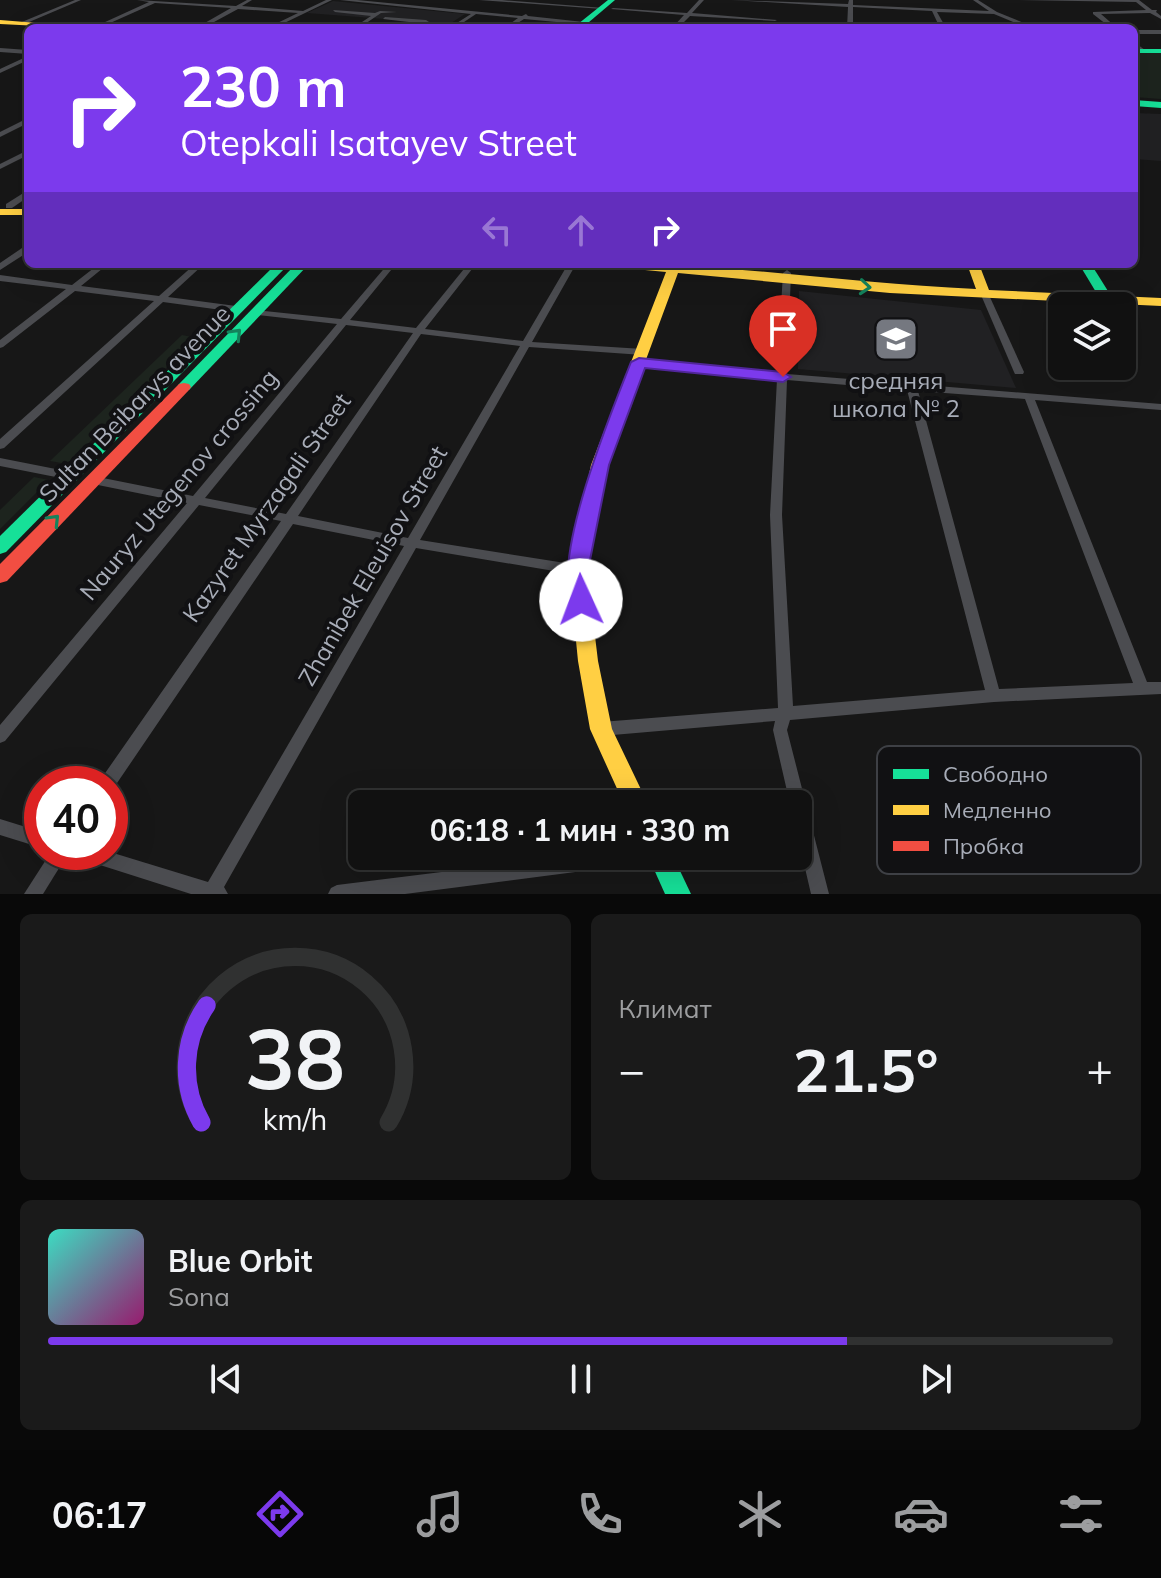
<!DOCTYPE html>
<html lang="ru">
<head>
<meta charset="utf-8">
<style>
	body { margin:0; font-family:Mulish,sans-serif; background:#1a1a1a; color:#f1f3f6; height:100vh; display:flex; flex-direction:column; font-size:30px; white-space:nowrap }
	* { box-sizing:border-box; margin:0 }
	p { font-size:26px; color:#9c9d9f }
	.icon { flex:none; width:44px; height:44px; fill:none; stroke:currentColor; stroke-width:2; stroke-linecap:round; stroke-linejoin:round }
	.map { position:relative; height:894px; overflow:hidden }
	.panel { display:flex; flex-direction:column; gap:20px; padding:20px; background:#090909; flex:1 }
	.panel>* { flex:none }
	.banner { position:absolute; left:24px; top:24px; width:1114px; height:244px; border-radius:12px; box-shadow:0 8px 32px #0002,0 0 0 2px #303131; background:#7c3aed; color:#fff; overflow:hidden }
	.controls { position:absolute; left:1048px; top:292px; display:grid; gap:16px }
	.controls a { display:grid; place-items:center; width:88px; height:88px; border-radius:12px; background:#111; box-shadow:0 8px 32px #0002,0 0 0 2px #303131; font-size:40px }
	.speed { position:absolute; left:24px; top:766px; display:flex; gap:16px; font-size:40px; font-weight:700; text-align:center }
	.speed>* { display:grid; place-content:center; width:104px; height:104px; border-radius:50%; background:#111; box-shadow:0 8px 32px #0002,0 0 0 2px #303131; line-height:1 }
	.speed .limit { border:12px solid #d22; background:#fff; color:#111 }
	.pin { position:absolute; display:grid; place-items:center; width:68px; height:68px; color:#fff; margin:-82px -34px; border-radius:50% 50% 50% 0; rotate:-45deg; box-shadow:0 0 8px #0007 }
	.pin .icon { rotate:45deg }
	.me { position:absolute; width:88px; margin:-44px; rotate:358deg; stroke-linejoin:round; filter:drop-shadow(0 0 6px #0008) }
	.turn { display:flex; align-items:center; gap:28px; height:168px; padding:0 24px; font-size:36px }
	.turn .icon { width:104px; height:104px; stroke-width:2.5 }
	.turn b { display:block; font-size:56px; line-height:68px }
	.lanes { display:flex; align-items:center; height:76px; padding:0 24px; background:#0003; justify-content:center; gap:40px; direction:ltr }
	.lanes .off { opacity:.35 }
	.big { font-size:60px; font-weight:700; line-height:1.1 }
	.panel .card { flex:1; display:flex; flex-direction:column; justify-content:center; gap:12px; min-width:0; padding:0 28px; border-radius:12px; background:#1a1a1a }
	.panel .dial { align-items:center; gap:0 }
	.dial svg { height:208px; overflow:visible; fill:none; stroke:#303131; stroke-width:7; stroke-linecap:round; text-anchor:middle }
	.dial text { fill:#f1f3f6; stroke:none }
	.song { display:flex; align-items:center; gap:24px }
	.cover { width:96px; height:96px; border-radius:12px; background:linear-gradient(135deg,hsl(170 70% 55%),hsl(320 70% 35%)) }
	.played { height:8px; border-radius:4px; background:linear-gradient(90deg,#7c3aed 75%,#303131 75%) }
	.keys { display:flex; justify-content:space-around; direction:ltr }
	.heat { display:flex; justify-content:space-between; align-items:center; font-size:44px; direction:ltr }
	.panel .tiles { flex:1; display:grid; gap:20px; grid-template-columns:1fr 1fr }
	.card:last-child { grid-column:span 2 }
	.trip { position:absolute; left:348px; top:790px; width:464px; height:80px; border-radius:12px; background:#111; box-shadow:0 8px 32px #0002,0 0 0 2px #303131; font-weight:700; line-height:80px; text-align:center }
	.tab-bar { display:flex; height:128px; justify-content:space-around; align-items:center; background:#070707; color:#9c9d9f }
	.tab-bar .icon { width:56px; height:56px }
	.tab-bar .selected { color:#7c3aed }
	.tab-bar b { font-size:36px; color:#f1f3f6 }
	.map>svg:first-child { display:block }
</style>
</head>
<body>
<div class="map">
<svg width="1161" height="894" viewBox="0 0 1161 894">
	<rect width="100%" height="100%" fill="#171717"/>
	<g fill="#212123">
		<path d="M333 1 465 14 443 28H429L407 25 411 21 307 13Z"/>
		<path d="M1134 113 1161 114V161L1134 159Z"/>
		<path d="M799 291 981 310 1016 388 798 369Z"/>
	</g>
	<g fill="#1d241e">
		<path d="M1134 53H1161V99L1134 97Z"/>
		<path d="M182 335 197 338 67 464 50 461Z"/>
		<path d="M34 477 49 480 0 529V510Z"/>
	</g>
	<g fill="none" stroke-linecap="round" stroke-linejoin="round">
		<g fill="#4b4c50" fill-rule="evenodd">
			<path d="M75 0H81L22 25 17 24Z"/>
			<path d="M137 0 236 6 247 0H252L242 6 303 11 326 0H332L274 28H267L298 13 238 9 203 28H196L231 8 155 3 99 28H92L149 2Z"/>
			<path d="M340 0H357L522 16 526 14 528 16 640 28H621L524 19 510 28H504L518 18 476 14 455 28H449L471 14Z"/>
			<path d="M479 0H502L604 8 602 9Z"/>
			<path d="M699 0H704L692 13 777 20 775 21 690 16 678 28H672L684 15 611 9 613 8 687 13Z"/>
			<path d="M731 0 848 4 849 0H853V5L989 11 973 0H978L997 12 1036 28H1028L994 14 937 12 946 28H940L932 11 853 7V28H847L848 7Z"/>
			<path d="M1019 0H1139L1152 10H1157L1156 12 1161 16V19L1150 13 1101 14 1117 28H1111L1093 14V12L1146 10 1136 2Z"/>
			<path d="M333 10 375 13 380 11 397 12 381 13 359 28H353L371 16 335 12Z"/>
			<path d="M385 17 426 20 429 22 426 24 383 19Z"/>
			<rect x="1134" y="30" width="27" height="4"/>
			<path d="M1134 42 1145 50V52H1141L1134 47Z"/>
			<path d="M0 48 28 50V54L0 52Z"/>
			<path d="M28 56V60L0 73V69Z"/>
			<path d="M28 118V123L0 137V132Z"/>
			<path d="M28 150V155L0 169V164Z"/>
			<path d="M25 192H28V197L12 208H6V204Z"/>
			<path d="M25 246H28V252L0 270V263Z"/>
			<path d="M99 264H108L81 286 159 296 195 264H204L168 297 236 306 241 309 236 312 163 302 4 448 0 449V439L154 301 75 291 3 347 0 348V340L66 289 0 281V275L72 285Z"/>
			<path d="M388 264H396L350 320 416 328 468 264H476L425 329 523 341 568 264H576L532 342 643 349 648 352 643 355 529 347 420 540 578 565 583 567 584 570 583 573 578 575 416 548 224 887 228 894H191L78 858 76 852H110L208 882 404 546 293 524 113 789 110 790V784H99L101 779 281 521 199 505 5 741 0 743V725L187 503 93 484 87 480 93 476 193 496 337 324 258 315 255 314V310L341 319ZM346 325 413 333 286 514 205 498ZM421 334 520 346 408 538 298 516Z"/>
			<path d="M787 270 791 273 787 374 1161 404V410L1035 400 1147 682H1161V694L994 702 790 720 787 730 829 894H811L798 838V804H790L773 730 775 721 601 736 596 734 594 729 596 724 601 722 778 708 770 515 777 379 639 365 634 362 639 359 777 373 783 273ZM787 380 907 390 985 690 793 706 782 515ZM918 391 1025 399 1133 683 999 689Z"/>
			<path d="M985 292 989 295 1024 372 1023 374H1015L1014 372 981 295Z"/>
			<path d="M0 458 71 472 77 476 71 480 0 466Z"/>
			<path d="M0 819 42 832V848L0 835Z"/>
			<path d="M51 852H69L43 894H24Z"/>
			<path d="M570 856H645L643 862 637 864 405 894H328L331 888 337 885Z"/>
		</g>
		<g fill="#16e098" fill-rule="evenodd">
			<path d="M608 0H615L582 28H573Z"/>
			<rect x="1134" y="49" width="27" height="4"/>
			<path d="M1134 100 1161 102V108L1134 106Z"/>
			<path d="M276 264H289L6 552 0 554V536Z"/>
			<path d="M296 264H309L189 390H179L177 387 179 384Z"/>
			<path d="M1079 264H1091L1113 299 1112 302H1102Z"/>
			<path d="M648 856H673L691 894H665Z"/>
		</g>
		<g fill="#ffcf43" fill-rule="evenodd">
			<path d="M0 20 75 26 79 28 0 24Z"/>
			<rect x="0" y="209" width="28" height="6"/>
			<path d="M618 264C734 264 856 284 976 289L967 264H979L989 290 1161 298V306L890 293 678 273 607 465 587 570 598 661 612 729 648 804H624L590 729 578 661 569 570 591 465 666 272 624 268Z"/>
		</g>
		<path fill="#f24e42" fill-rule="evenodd" d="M184 383 189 384 191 387 189 390 7 581 0 583V564L179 384Z"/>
	</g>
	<defs><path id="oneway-chevron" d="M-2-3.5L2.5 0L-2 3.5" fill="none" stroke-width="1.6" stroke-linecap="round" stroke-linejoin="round" transform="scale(2)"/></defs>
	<g stroke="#14835c">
		<use href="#oneway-chevron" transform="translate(865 287) rotate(5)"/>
		<use href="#oneway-chevron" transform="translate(236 334) rotate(-46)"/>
		<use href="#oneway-chevron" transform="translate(54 520) rotate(-46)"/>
	</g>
	<path fill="#7c3aed" stroke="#51269a" stroke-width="2" d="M639 358 783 372 791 377 783 382 645 368 609 465 588 570 592 600 589 606 581 609 573 606C549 561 612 411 631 362Z"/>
	<defs>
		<g id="school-square" transform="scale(2.3)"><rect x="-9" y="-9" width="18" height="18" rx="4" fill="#757880" stroke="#111113"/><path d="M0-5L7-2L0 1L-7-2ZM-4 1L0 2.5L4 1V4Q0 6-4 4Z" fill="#fff"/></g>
	</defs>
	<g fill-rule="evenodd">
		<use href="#school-square" x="896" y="339"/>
	</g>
	<g text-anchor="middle" stroke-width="8" stroke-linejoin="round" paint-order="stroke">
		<g font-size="24" fill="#a8adb8" stroke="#111113">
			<text x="896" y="389">cредняя<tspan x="896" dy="28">школа № 2</tspan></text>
		</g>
		<g font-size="24" fill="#a8adb8" stroke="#111113">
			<text transform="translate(135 404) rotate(-46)" y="8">Sultan Beibarys avenue</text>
			<text transform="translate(179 485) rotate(-50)" y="8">Nauryz Utegenov crossing</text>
			<text transform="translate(267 508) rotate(-55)" y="8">Kazyret Myrzagali Street</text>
			<text transform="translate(373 566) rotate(-60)" y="8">Zhanibek Eleuisov Street</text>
		</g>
	</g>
	<rect x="877" y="746" width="264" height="128" rx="12" fill="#111113" stroke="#3e4045" stroke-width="2"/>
	<rect x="893" y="769" width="36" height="10" fill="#16e098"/>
	<rect x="893" y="805" width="36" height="10" fill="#ffcf43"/>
	<rect x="893" y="841" width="36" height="10" fill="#f24e42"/>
	<g font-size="22" fill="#a8adb8">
		<text x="943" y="782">Свободно</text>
		<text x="943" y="818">Медленно</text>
		<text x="943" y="854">Пробка</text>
	</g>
</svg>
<div class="controls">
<a><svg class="icon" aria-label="layers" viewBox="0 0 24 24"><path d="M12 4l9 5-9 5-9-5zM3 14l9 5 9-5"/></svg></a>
</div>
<div class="speed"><div class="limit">40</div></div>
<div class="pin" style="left:783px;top:377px;background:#d93025"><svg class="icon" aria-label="arrive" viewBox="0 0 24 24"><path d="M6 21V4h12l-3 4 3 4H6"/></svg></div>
<svg class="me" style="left:581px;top:600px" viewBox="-20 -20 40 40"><circle r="19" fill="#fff"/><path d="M0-13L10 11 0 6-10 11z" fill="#7c3aed"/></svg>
<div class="trip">06:18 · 1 мин · 330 m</div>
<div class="banner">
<div class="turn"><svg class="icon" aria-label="right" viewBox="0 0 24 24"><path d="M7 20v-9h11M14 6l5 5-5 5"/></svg><div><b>230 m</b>Otepkali Isatayev Street</div></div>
<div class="lanes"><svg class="icon off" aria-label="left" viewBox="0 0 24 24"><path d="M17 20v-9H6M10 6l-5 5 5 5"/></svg><svg class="icon off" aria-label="ahead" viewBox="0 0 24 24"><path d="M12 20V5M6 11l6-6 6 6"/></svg><svg class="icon" aria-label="right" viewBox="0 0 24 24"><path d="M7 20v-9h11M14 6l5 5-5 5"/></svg></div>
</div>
</div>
<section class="panel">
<div class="tiles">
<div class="card dial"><svg viewBox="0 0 100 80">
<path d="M14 69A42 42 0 1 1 86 69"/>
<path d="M14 69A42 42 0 0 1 16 24" stroke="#7c3aed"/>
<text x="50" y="56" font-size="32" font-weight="700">38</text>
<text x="50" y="72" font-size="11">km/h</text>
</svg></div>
<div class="card"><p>Климат</p>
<div class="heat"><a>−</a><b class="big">21.5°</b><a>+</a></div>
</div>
<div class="card">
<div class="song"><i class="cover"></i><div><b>Blue Orbit</b><p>Sona</p></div></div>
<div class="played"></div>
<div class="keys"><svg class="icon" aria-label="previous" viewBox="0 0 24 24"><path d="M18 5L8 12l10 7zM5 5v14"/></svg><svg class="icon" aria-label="pause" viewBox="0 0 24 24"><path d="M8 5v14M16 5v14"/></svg><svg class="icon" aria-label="next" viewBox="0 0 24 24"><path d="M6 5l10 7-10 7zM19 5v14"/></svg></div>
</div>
</div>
</section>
<nav class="tab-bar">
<b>06:17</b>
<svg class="icon selected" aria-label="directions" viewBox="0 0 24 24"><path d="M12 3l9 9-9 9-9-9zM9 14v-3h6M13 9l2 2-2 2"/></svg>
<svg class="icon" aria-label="music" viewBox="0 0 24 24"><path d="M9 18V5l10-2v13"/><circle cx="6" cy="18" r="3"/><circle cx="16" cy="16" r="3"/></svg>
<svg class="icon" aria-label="phone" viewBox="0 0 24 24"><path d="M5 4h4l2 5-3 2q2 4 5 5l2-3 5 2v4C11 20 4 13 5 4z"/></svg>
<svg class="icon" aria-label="climate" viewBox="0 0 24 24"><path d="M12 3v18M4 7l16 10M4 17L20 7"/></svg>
<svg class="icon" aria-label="car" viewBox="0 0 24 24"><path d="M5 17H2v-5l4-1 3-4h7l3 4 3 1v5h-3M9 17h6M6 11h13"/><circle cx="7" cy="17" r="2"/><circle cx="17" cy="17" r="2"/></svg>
<svg class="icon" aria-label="filters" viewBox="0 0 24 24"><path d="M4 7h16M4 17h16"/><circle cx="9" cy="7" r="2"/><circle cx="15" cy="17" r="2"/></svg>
</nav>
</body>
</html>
